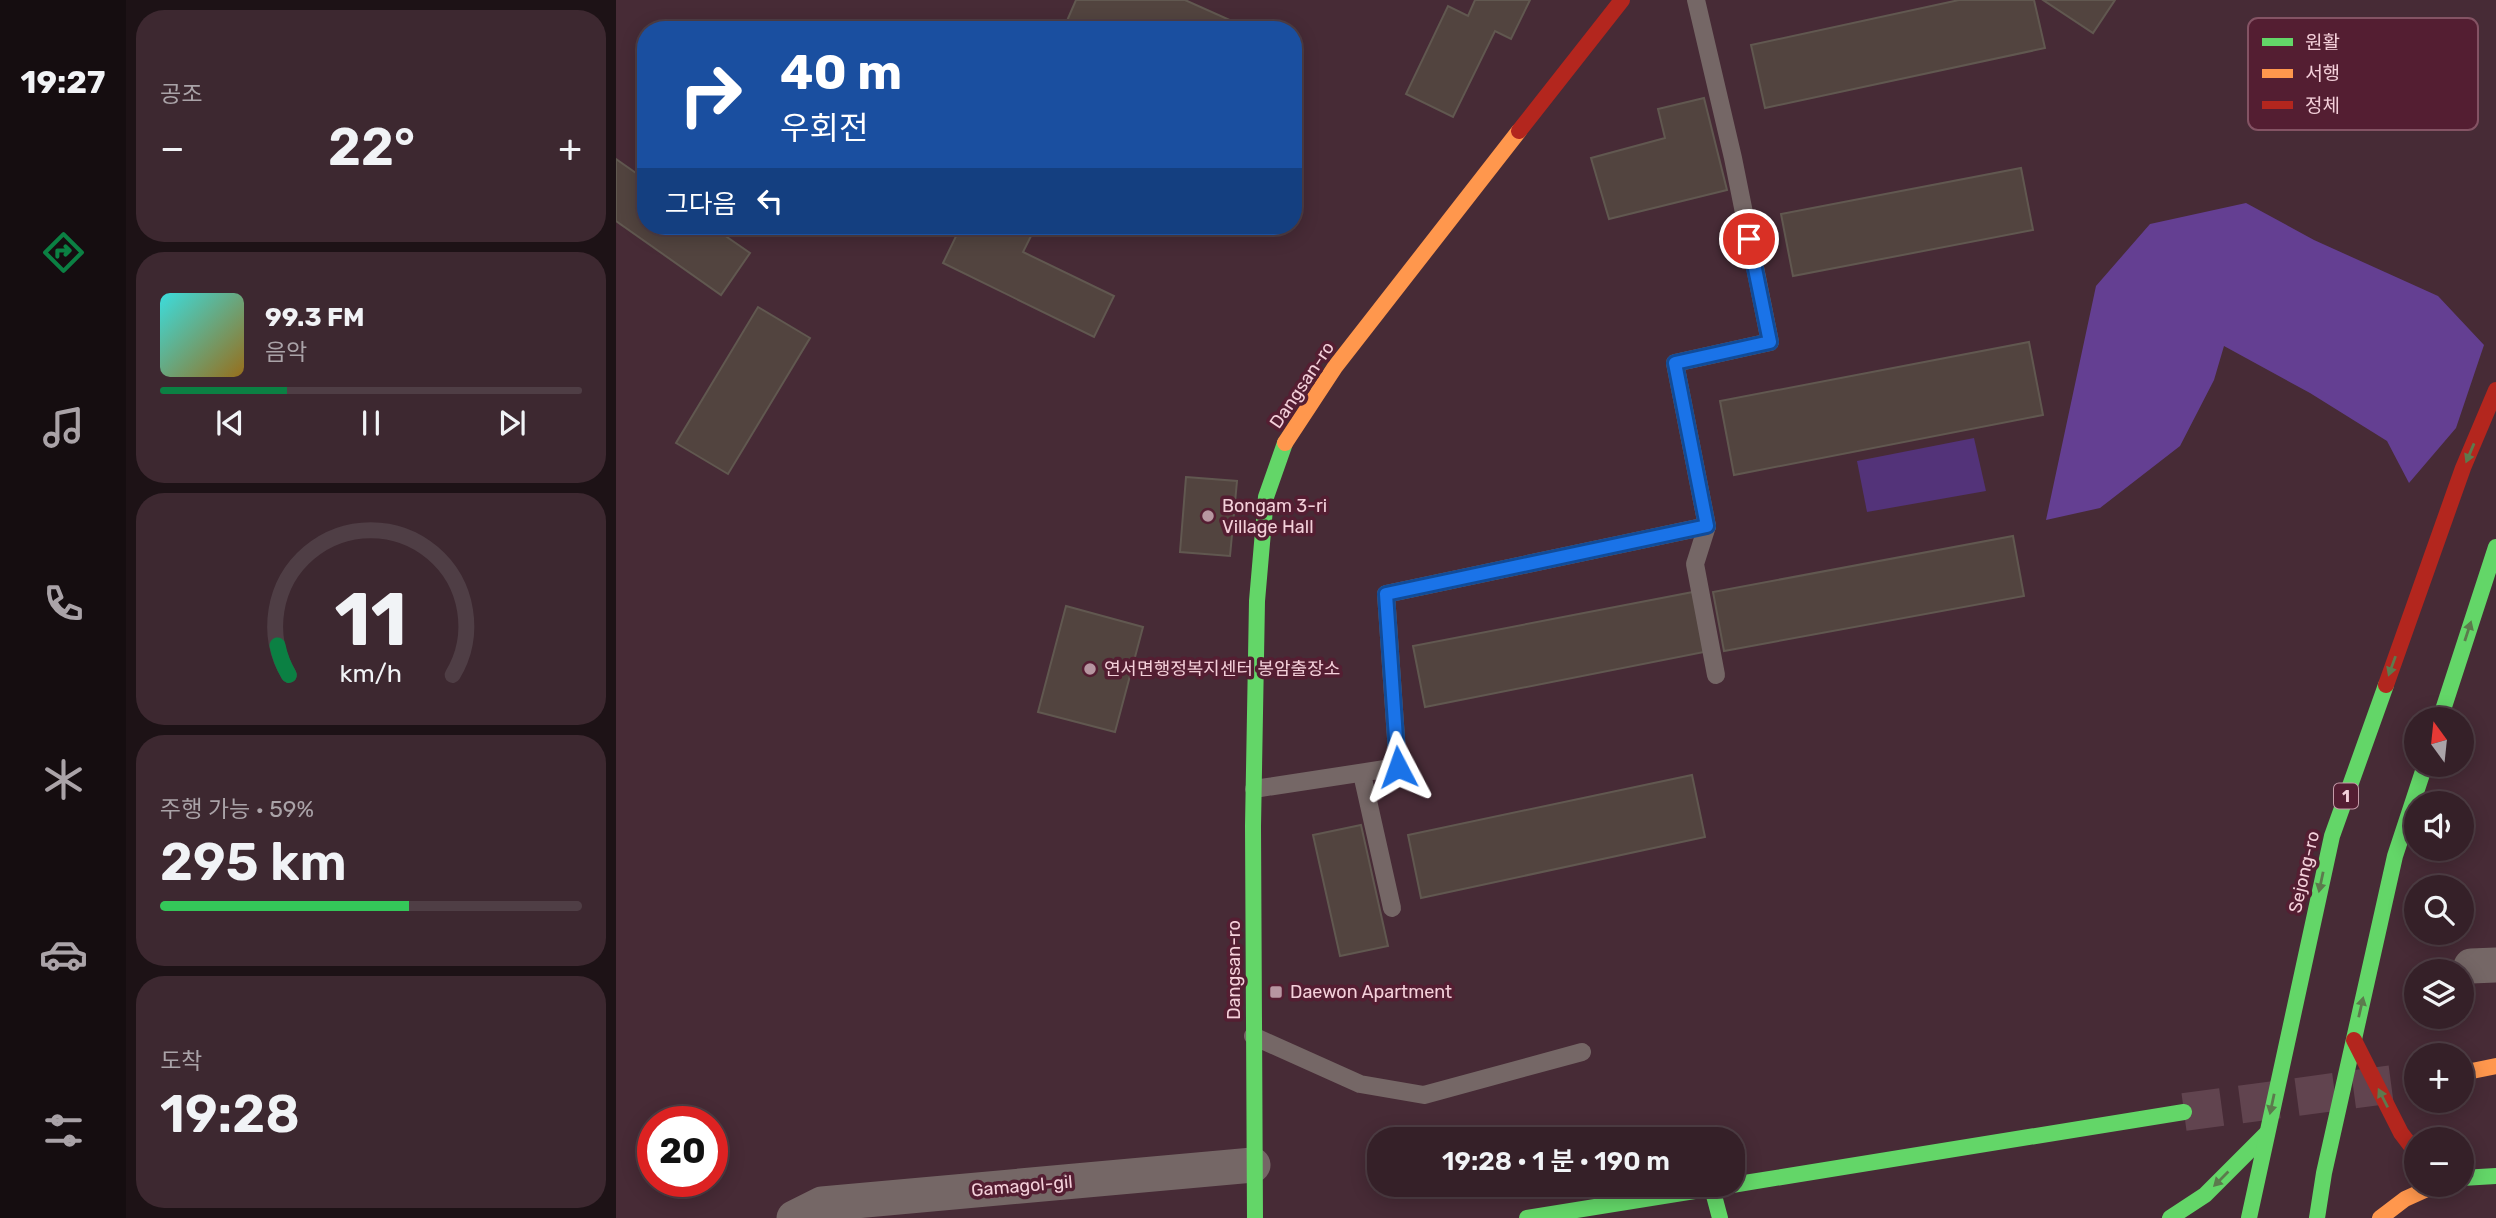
<!DOCTYPE html>
<html lang="ko">
<head>
<meta charset="utf-8">
<style>
	body { margin:0; font-family:Rubik,"Noto Sans KR",sans-serif; background:#3d2830; color:#f1f3f6; height:100vh; display:flex; flex-direction:column; font-size:26px; white-space:nowrap }
	* { box-sizing:border-box; margin:0 }
	p { font-size:23px; color:#aaa3a8 }
	.icon { flex:none; width:38px; height:38px; fill:none; stroke:currentColor; stroke-width:2; stroke-linecap:round; stroke-linejoin:round }
	.map { position:relative; flex:1; overflow:hidden }
	.side { display:flex; flex-direction:column; gap:10px; padding:10px; background:#1d1216; width:490px }
	.side>* { flex:none }
	.top-card { position:absolute; left:21px; top:21px; width:665px; height:214px; border-radius:28px; box-shadow:0 4px 18px #0003,0 0 0 2px #4f3e45; background:#1a4fa0; color:#fff; overflow:hidden }
	.needle { width:46px; rotate:345deg }
	.controls { position:absolute; left:1788px; top:707px; display:grid; gap:14px }
	.controls a { display:grid; place-items:center; width:70px; height:70px; border-radius:50%; background:#352028; box-shadow:0 4px 18px #0003,0 0 0 2px #4f3e45; font-size:35px }
	.speed { position:absolute; left:21px; top:1106px; display:flex; gap:14px; font-size:35px; font-weight:700; text-align:center }
	.speed>* { display:grid; place-content:center; width:91px; height:91px; border-radius:50%; background:#352028; box-shadow:0 4px 18px #0003,0 0 0 2px #4f3e45; line-height:1 }
	.speed .limit { border:10px solid #d22; background:#fff; color:#111 }
	.pin { position:absolute; display:grid; place-items:center; width:60px; height:60px; color:#fff; margin:-30px; border:4px solid #fff; border-radius:50%; box-shadow:0 2px 7px #0007 }
	.me { position:absolute; width:77px; margin:-38px; rotate:356deg; stroke-linejoin:round; filter:drop-shadow(0 0 5px #0008) }
	.turn { display:flex; align-items:center; gap:24px; height:147px; padding:0 28px; font-size:32px }
	.turn .icon { width:91px; height:91px; stroke-width:2.5 }
	.turn b { display:block; font-size:49px; line-height:60px }
	.then { display:flex; align-items:center; height:66px; padding:0 28px; background:#0003; gap:14px; font-size:26px }
	.big { font-size:52px; font-weight:600; line-height:1.1 }
	.side .card { flex:1; display:flex; flex-direction:column; justify-content:center; gap:10px; min-width:0; padding:0 24px; border-radius:28px; background:#3d2830 }
	.side .dial { align-items:center; gap:0 }
	.dial svg { height:182px; overflow:visible; fill:none; stroke:#4f3e45; stroke-width:7; stroke-linecap:round; text-anchor:middle }
	.dial text { fill:#f1f3f6; stroke:none }
	.song { display:flex; align-items:center; gap:21px }
	.cover { width:84px; height:84px; border-radius:10px; background:linear-gradient(135deg,hsl(180 70% 55%),hsl(40 70% 35%)) }
	.played { height:7px; border-radius:4px; background:linear-gradient(90deg,#0b8043 30%,#4f3e45 30%) }
	.keys { display:flex; justify-content:space-around; direction:ltr }
	.heat { display:flex; justify-content:space-between; align-items:center; font-size:38px; direction:ltr }
	.charge { height:10px; border-radius:5px; background:linear-gradient(90deg,#34c759 59%,#4f3e45 0) }
	.trip { position:absolute; left:751px; top:1127px; width:378px; height:70px; border-radius:28px; background:#352028; box-shadow:0 4px 18px #0003,0 0 0 2px #4f3e45; font-weight:600; line-height:70px; text-align:center }
	main { display:flex; flex:1; min-height:0 }
	.menu { display:flex; flex-direction:column; width:126px; justify-content:space-around; align-items:center; background:#150d10; color:#aaa3a8 }
	.menu .icon { width:49px; height:49px }
	.menu .selected { color:#0b8043 }
	.menu b { font-size:32px; color:#f1f3f6 }
	.map>svg:first-child { display:block }
</style>
</head>
<body>
<main>
<nav class="menu">
<b>19:27</b>
<svg class="icon selected" aria-label="directions" viewBox="0 0 24 24"><path d="M12 3l9 9-9 9-9-9zM9 14v-3h6M13 9l2 2-2 2"/></svg>
<svg class="icon" aria-label="music" viewBox="0 0 24 24"><path d="M9 18V5l10-2v13"/><circle cx="6" cy="18" r="3"/><circle cx="16" cy="16" r="3"/></svg>
<svg class="icon" aria-label="phone" viewBox="0 0 24 24"><path d="M5 4h4l2 5-3 2q2 4 5 5l2-3 5 2v4C11 20 4 13 5 4z"/></svg>
<svg class="icon" aria-label="climate" viewBox="0 0 24 24"><path d="M12 3v18M4 7l16 10M4 17L20 7"/></svg>
<svg class="icon" aria-label="car" viewBox="0 0 24 24"><path d="M5 17H2v-5l4-1 3-4h7l3 4 3 1v5h-3M9 17h6M6 11h13"/><circle cx="7" cy="17" r="2"/><circle cx="17" cy="17" r="2"/></svg>
<svg class="icon" aria-label="filters" viewBox="0 0 24 24"><path d="M4 7h16M4 17h16"/><circle cx="9" cy="7" r="2"/><circle cx="15" cy="17" r="2"/></svg>
</nav>
<section class="side">
<div class="card"><p>공조</p>
<div class="heat"><a>−</a><b class="big">22°</b><a>+</a></div>
</div>
<div class="card">
<div class="song"><i class="cover"></i><div><b>99.3 FM</b><p>음악</p></div></div>
<div class="played"></div>
<div class="keys"><svg class="icon" aria-label="previous" viewBox="0 0 24 24"><path d="M18 5L8 12l10 7zM5 5v14"/></svg><svg class="icon" aria-label="pause" viewBox="0 0 24 24"><path d="M8 5v14M16 5v14"/></svg><svg class="icon" aria-label="next" viewBox="0 0 24 24"><path d="M6 5l10 7-10 7zM19 5v14"/></svg></div>
</div>
<div class="card dial"><svg viewBox="0 0 100 80">
<path d="M14 69A42 42 0 1 1 86 69"/>
<path d="M14 69A42 42 0 0 1 9 56" stroke="#0b8043"/>
<text x="50" y="56" font-size="32" font-weight="700">11</text>
<text x="50" y="72" font-size="11">km/h</text>
</svg></div>
<div class="card"><p>주행 가능 · 59%</p><b class="big">295 km</b><div class="charge"></div></div>
<div class="card"><p>도착</p><b class="big">19:28</b></div>
</section>
<div class="map">
<svg width="1880" height="1218" viewBox="0 0 1880 1218">
	<rect width="100%" height="100%" fill="#472b36"/>
	<path fill="#533379" d="M1358 438 1370 491 1251 512 1241 461Z"/>
	<path fill="#643f92" d="M1630 203 1698 240 1822 296 1868 345 1840 428 1793 483 1771 441 1694 393 1608 346 1598 380 1564 446 1484 508 1430 520 1480 286 1534 224Z"/>
	<g fill="#52443f" stroke="#615850" stroke-width="2">
		<path d="M460 0H569L616 21 612 30H465L450 23Z"/>
		<path d="M859 0H914L895 39 879 31 837 117 790 94 832 6 852 16Z"/>
		<path d="M1343 0H1418L1429 48 1149 108 1135 45Z"/>
		<path d="M1427 0H1499L1477 33Z"/>
		<path d="M1088 98 1111 190 993 219 975 158 1049 138 1042 109Z"/>
		<path d="M0 159 30 180V226H95L134 253 105 295 0 221Z"/>
		<path d="M1405 168 1417 230 1177 276 1165 214Z"/>
		<path d="M345 226H420L407 252 498 296 478 337 327 263Z"/>
		<path d="M142 307 194 338 112 474 60 443Z"/>
		<path d="M1413 342 1427 415 1118 475 1104 401Z"/>
		<path d="M570 477 621 481 614 556 564 552Z"/>
		<path d="M1397 536 1408 596 1108 651 1097 592Z"/>
		<path d="M1077 592 1088 652 809 707 797 646Z"/>
		<path d="M450 606 527 627 499 732 422 712Z"/>
		<path d="M1076 775 1089 837 805 898 792 835Z"/>
		<path d="M745 825 772 946 724 956 697 835Z"/>
	</g>
	<g fill="none" stroke-linecap="round" stroke-linejoin="round">
		<path stroke="#61444f" stroke-width="38" stroke-dasharray="38 19" stroke-linecap="butt" d="M1568 1112 1801 1081"/>
		<g stroke="#756766" stroke-width="18">
			<path d="M1091 526 1079 564 1100 675"/>
			<path d="M746 774 776 908"/>
			<path d="M638 789 782 767 770 594 1091 526 1059 363 1154 342 1117 158 1080 0"/>
			<path d="M637 1036 744 1084 808 1095 966 1052"/>
		</g>
		<g stroke="#756766" stroke-width="35">
			<path d="M1855 966 1880 965"/>
			<path d="M178 1218 206 1204 637 1165"/>
		</g>
		<g stroke="#63d668" stroke-width="16">
			<path d="M1824 719 1880 547"/>
			<path d="M1846 1178 1880 1176"/>
			<path d="M1116 1185 1568 1112"/>
			<path d="M1096 1188 1104 1218"/>
			<path d="M639 1218 637 826 641 601 650 497 669 443"/>
			<path d="M911 1218 1116 1185"/>
			<path d="M1554 1218 1589 1195 1650 1134"/>
			<path d="M1633 1218 1716 836 1770 685"/>
			<path d="M1701 1218 1708 1173 1779 856 1809 765"/>
		</g>
		<g stroke="#ff974d" stroke-width="16">
			<path d="M669 443 719 367 903 131"/>
			<path d="M1846 1073 1880 1066"/>
			<path d="M1764 1218 1789 1199 1820 1185"/>
		</g>
		<g stroke="#b3261e" stroke-width="16">
			<path d="M903 131 1006 0"/>
			<path d="M1770 685 1847 468 1880 390"/>
			<path d="M1738 1040 1785 1133 1801 1154"/>
		</g>
	</g>
	<defs><path id="oneway-solid" d="M-6-.8H1V-3.2L6.5 0L1 3.2V.8H-6Z" transform="scale(1.75)"/></defs>
	<g fill="#5c7a4d">
		<use href="#oneway-solid" transform="translate(1854 453) rotate(113)"/>
		<use href="#oneway-solid" transform="translate(1852 631) rotate(-72)"/>
		<use href="#oneway-solid" transform="translate(1776 666) rotate(110)"/>
		<use href="#oneway-solid" transform="translate(1705 882) rotate(102)"/>
		<use href="#oneway-solid" transform="translate(1745 1007) rotate(-77)"/>
		<use href="#oneway-solid" transform="translate(1767 1098) rotate(-117)"/>
		<use href="#oneway-solid" transform="translate(1656 1104) rotate(102)"/>
		<use href="#oneway-solid" transform="translate(1605 1179) rotate(135)"/>
	</g>
	<g fill="none" stroke-linecap="round" stroke-linejoin="round">
		<g stroke="#114b97" stroke-width="18">
			<path id="route" d="M782 767 770 594 1091 526 1059 363 1154 342 1133 239"/>
		</g>
		<use href="#route" stroke="#1a73e8" stroke-width="12"/>
	</g>
	<g fill="#b796a1" stroke="#541e32" stroke-width="2.5">
		<circle cx="592" cy="516" r="7"/>
		<circle cx="474" cy="669" r="7"/>
		<rect x="653" y="985" width="14" height="14" rx="3.5"/>
	</g>
	<g text-anchor="middle" stroke-width="7" stroke-linejoin="round" paint-order="stroke">
		<rect fill="#541e32" stroke="#c49ba8" stroke-width="2" x="1718" y="783.5" width="24" height="25" rx="5"/>
		<g font-size="16" font-weight="bold" fill="#f4d0da">
			<text x="1730" y="802">1</text>
		</g>
		<g font-size="18" fill="#f4d0da" stroke="#541e32">
			<text transform="translate(686 385) rotate(-56)" y="6">Dangsan-ro</text>
			<text transform="translate(1688 872) rotate(-77)" y="6">Sejong-ro</text>
			<text transform="translate(618 970) rotate(-90)" y="6">Dangsan-ro</text>
			<text transform="translate(406 1186) rotate(-5)" y="6">Gamagol-gil</text>
		</g>
		<g font-size="18" fill="#f4d0da" stroke="#541e32" text-anchor="start">
			<text x="606" y="512">Bongam 3-ri<tspan x="606" dy="21">Village Hall</tspan></text>
			<text x="488" y="675">연서면행정복지센터 봉암출장소</text>
			<text x="674" y="998">Daewon Apartment</text>
		</g>
	</g>
	<rect x="1632" y="18" width="230" height="112" rx="10" fill="#541e32" stroke="#845364" stroke-width="2"/>
	<rect x="1646" y="38" width="31" height="8" fill="#63d668"/>
	<rect x="1646" y="69" width="31" height="9" fill="#ff974d"/>
	<rect x="1646" y="101" width="31" height="8" fill="#b3261e"/>
	<g font-size="19" fill="#f4d0da">
		<text x="1689" y="49">원활</text>
		<text x="1689" y="80">서행</text>
		<text x="1689" y="112">정체</text>
	</g>
</svg>
<div class="controls">
<a><svg class="needle" viewBox="-14 -14 28 28"><path d="M0-13l5 13h-10z" fill="#e53935"/><path d="M0 13l5-13h-10z" fill="#aaa3a8"/></svg></a>
<a><svg class="icon" aria-label="sound" viewBox="0 0 24 24"><path d="M4 9h4l5-4v14l-5-4H4zM17 9q2 3 0 6"/></svg></a>
<a><svg class="icon" aria-label="search" viewBox="0 0 24 24"><circle cx="10" cy="10" r="6"/><path d="M15 15l6 6"/></svg></a>
<a><svg class="icon" aria-label="layers" viewBox="0 0 24 24"><path d="M12 4l9 5-9 5-9-5zM3 14l9 5 9-5"/></svg></a>
<a>+</a>
<a>−</a>
</div>
<div class="speed"><div class="limit">20</div></div>
<div class="pin" style="left:1133px;top:239px;background:#d93025"><svg class="icon" aria-label="arrive" viewBox="0 0 24 24"><path d="M6 21V4h12l-3 4 3 4H6"/></svg></div>
<svg class="me" style="left:782px;top:767px" viewBox="-20 -20 40 40"><path d="M0-17L14 15 0 8-14 15z" fill="#1a73e8" stroke="#fff" stroke-width="4"/></svg>
<div class="trip">19:28 · 1 분 · 190 m</div>
<div class="top-card">
<div class="turn"><svg class="icon" aria-label="right" viewBox="0 0 24 24"><path d="M7 20v-9h11M14 6l5 5-5 5"/></svg><div><b>40 m</b>우회전</div></div>
<div class="then">그다음<svg class="icon" aria-label="left" viewBox="0 0 24 24"><path d="M17 20v-9H6M10 6l-5 5 5 5"/></svg></div>
</div>
</div>
</main>
</body>
</html>
